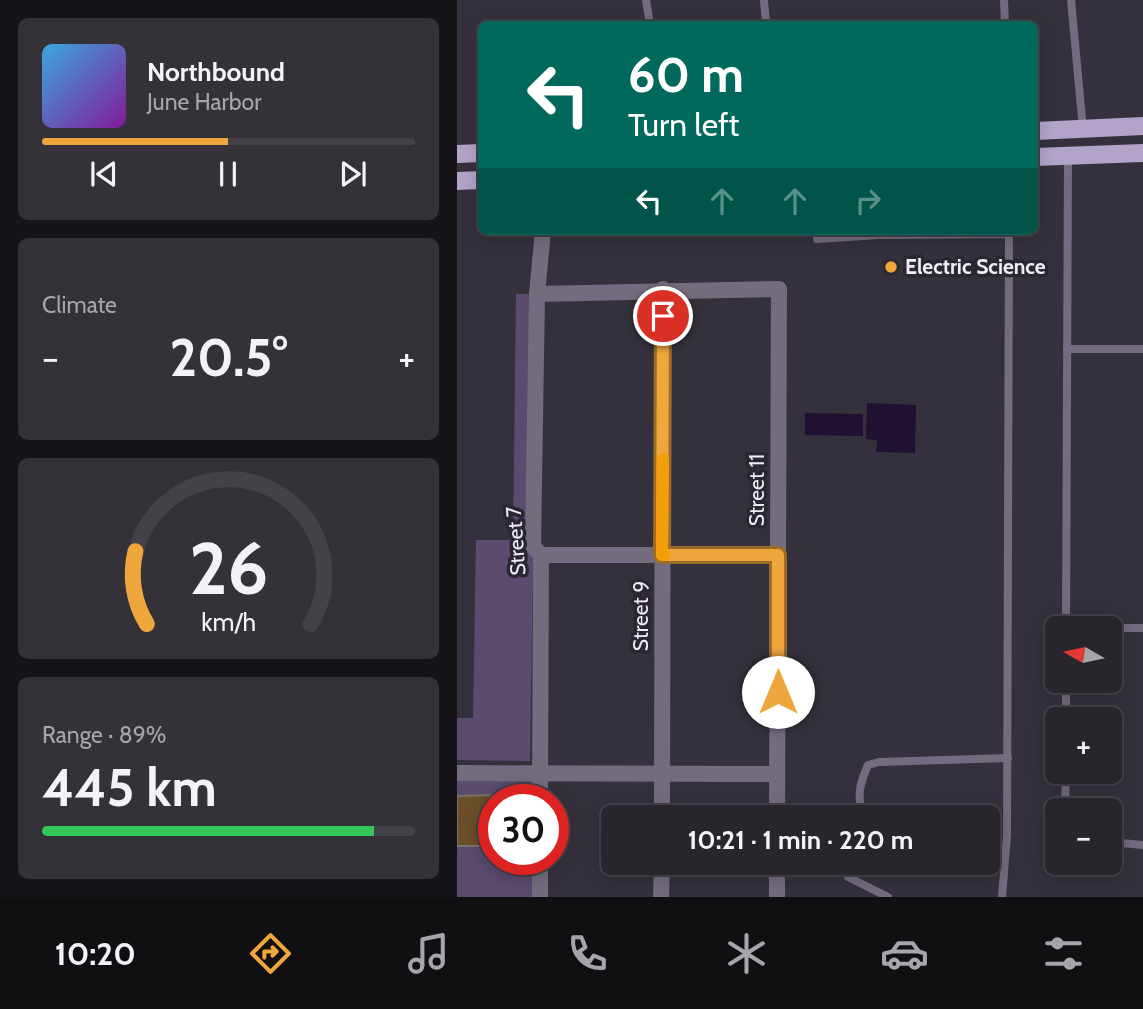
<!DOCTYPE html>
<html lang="en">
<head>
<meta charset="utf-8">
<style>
	body { margin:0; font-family:Cabin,sans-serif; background:#343139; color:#f1f3f6; height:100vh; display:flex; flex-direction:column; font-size:26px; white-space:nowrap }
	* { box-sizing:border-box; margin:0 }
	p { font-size:23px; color:#a5a5aa }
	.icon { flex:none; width:38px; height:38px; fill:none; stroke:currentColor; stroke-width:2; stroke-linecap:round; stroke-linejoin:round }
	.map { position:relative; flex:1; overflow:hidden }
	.drawer { display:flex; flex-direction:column; gap:18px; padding:18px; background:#161419; width:457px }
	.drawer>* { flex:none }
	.top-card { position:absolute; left:21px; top:21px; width:560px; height:214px; border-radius:10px; box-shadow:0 4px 18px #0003,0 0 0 2px #444249; background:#00695c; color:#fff; overflow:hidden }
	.needle { width:46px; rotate:279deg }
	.fabs { position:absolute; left:588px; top:616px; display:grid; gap:14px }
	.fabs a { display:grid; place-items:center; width:77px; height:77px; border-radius:10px; background:#28252d; box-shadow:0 4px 18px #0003,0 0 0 2px #444249; font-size:35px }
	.speed { position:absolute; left:21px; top:784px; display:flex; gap:14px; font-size:35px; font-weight:700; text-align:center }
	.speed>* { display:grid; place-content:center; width:91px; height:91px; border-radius:50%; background:#28252d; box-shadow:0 4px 18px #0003,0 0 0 2px #444249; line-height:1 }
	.speed .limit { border:10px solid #d22; background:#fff; color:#111 }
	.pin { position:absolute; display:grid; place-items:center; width:60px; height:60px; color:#fff; margin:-30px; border:4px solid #fff; border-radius:50%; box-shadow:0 2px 7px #0007 }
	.me { position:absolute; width:77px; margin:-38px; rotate:0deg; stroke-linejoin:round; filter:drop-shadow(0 0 5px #0008) }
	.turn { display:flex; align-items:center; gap:24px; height:147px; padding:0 35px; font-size:32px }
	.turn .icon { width:91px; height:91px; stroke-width:2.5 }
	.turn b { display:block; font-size:49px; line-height:60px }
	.lanes { display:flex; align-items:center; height:66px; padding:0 35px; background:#0003; justify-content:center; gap:35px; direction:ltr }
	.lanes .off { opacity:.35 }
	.big { font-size:52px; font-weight:800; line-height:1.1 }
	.drawer .widget { flex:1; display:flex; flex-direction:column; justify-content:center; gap:10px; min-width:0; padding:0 24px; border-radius:10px; background:#343139 }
	.drawer .dial { align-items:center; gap:0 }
	.dial svg { height:182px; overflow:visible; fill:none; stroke:#444249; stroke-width:7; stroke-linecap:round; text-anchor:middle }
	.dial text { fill:#f1f3f6; stroke:none }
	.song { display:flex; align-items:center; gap:21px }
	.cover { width:84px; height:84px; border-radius:10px; background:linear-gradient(135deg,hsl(200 70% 55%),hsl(290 70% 35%)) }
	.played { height:7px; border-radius:4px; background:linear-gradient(90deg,#efa73d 50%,#444249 50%) }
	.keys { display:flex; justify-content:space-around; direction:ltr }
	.heat { display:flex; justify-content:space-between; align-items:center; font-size:38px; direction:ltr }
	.charge { height:10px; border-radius:5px; background:linear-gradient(90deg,#34c759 89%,#444249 0) }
	.trip { position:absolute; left:144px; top:805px; width:399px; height:70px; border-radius:10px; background:#28252d; box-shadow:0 4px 18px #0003,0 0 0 2px #444249; font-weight:800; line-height:70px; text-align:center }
	.dock { display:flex; height:112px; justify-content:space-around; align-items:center; background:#100f12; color:#a5a5aa }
	.dock .icon { width:49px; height:49px }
	.dock .active { color:#efa73d }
	.dock b { font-size:32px; color:#f1f3f6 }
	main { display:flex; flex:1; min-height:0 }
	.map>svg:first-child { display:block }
</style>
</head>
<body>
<main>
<section class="drawer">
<div class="widget">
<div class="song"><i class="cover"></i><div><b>Northbound</b><p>June Harbor</p></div></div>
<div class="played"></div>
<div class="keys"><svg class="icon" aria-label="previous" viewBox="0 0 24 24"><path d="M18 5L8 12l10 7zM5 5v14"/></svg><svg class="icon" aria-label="pause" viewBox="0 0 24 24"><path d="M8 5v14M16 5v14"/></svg><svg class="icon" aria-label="next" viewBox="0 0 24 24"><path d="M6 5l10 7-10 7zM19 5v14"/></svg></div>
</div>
<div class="widget"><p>Climate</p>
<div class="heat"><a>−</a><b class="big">20.5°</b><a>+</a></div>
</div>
<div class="widget dial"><svg viewBox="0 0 100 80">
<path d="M14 69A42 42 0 1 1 86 69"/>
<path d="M14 69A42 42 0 0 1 9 37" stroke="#efa73d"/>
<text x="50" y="56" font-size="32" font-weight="700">26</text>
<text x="50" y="72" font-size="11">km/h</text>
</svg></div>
<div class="widget"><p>Range · 89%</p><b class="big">445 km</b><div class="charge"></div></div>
</section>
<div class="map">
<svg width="687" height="897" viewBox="0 0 687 897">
	<rect width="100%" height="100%" fill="#35313c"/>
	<g fill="#5a4b6f">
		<path d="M59 294H80L73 761 0 760V718H16L19 540H56Z"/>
		<path d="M0 778 78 779V800H37V859H77V897H0Z"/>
	</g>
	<g fill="#201132">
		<path d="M410 403 459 405 458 453 419 452 420 440 409 439Z"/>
		<path d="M348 413 406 414V436L348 435Z"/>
	</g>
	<path fill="#6a4f2a" stroke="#7a7167" stroke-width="2" d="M37 795V846H0V796Z"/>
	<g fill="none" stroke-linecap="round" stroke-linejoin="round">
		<g stroke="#736c7e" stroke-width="8">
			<path d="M189 0 193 24"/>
			<path d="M307 0 309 24"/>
			<path d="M547 0 548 24"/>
			<path d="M614 0 626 129"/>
			<path d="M302 231H320"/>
			<path d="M421 235 552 234"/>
			<path d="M360 239 421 235V231"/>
			<path d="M610 349H687"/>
			<path d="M609 628 611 156"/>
			<path d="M609 628H687"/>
			<path d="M609 719V681"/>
			<path d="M608 810 609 772"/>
			<path d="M406 817C400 797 402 785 411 765L422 762 551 758"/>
			<path d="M653 842 687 845"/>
			<path d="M391 877 431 897"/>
			<path d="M545 897 550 835 552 231"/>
		</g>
		<g stroke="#736c7e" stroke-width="16">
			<path d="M80 294 322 289 320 817"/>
			<path d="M84 555H321"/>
			<path d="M0 773 320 774"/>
			<path d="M83 800 84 555 76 546 80 294 86 231"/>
			<path d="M205 817 206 289"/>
			<path d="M83 897V859"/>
			<path d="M204 897 205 863"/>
			<path d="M320 897V863"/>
		</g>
		<g stroke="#b2a4c9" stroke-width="18">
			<path d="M578 131 687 126"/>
			<path d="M0 154 24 153"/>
			<path d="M578 157 687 153"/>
			<path d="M0 181 24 180"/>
		</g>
	</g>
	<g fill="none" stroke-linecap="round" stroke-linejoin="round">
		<g stroke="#9b6d28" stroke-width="18">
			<path id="route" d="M206 316 205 555H321V692"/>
		</g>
		<use href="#route" stroke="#efa73d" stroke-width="12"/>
		<path stroke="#f59e0b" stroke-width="12" d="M206 459 205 555H208"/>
	</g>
	<circle fill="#efa73d" stroke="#2b2732" stroke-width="2.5" cx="434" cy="267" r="7"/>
	<g text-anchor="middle" stroke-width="7" stroke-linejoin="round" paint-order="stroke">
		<g font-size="21" font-weight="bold" fill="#efecf3" stroke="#2b2732" text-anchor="start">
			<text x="448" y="274">Electric Science</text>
		</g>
		<g font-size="21" fill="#efecf3" stroke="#2b2732">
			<text transform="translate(300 490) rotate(-90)" y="7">Street 11</text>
			<text transform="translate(59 541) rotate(-94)" y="7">Street 7</text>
			<text transform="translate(184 616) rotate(-90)" y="7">Street 9</text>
		</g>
	</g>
</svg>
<div class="fabs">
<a><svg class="needle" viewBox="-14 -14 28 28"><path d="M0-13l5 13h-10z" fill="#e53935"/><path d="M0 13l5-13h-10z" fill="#a5a5aa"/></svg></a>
<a>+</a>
<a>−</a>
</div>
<div class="speed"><div class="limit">30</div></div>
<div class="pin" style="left:206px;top:316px;background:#d93025"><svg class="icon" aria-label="arrive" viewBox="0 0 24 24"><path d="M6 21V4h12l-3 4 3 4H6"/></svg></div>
<svg class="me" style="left:321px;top:692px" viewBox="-20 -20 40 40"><circle r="19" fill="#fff"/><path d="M0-13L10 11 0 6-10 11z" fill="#efa73d"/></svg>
<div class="trip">10:21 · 1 min · 220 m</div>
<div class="top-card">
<div class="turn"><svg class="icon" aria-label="left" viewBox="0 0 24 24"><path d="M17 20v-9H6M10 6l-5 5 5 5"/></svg><div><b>60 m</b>Turn left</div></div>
<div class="lanes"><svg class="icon" aria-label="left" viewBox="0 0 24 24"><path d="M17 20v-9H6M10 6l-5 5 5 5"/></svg><svg class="icon off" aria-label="ahead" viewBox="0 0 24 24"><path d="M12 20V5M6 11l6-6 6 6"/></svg><svg class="icon off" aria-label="ahead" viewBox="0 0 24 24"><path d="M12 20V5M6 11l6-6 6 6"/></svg><svg class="icon off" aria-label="right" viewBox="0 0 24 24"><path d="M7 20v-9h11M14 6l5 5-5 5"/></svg></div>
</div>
</div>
</main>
<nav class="dock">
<b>10:20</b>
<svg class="icon active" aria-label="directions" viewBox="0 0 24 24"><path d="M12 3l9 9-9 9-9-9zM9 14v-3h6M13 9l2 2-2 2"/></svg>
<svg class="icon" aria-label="music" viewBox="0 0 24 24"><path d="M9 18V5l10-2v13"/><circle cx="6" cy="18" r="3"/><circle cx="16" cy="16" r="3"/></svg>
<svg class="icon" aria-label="phone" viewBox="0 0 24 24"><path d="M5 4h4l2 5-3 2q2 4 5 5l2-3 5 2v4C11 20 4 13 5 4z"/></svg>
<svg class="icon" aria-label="climate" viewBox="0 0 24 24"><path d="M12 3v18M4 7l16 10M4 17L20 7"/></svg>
<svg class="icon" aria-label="car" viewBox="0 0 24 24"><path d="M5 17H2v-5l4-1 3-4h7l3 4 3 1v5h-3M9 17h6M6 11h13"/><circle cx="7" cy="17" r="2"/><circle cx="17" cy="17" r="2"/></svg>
<svg class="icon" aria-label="filters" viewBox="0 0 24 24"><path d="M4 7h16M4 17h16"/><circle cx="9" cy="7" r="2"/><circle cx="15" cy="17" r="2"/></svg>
</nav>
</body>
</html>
